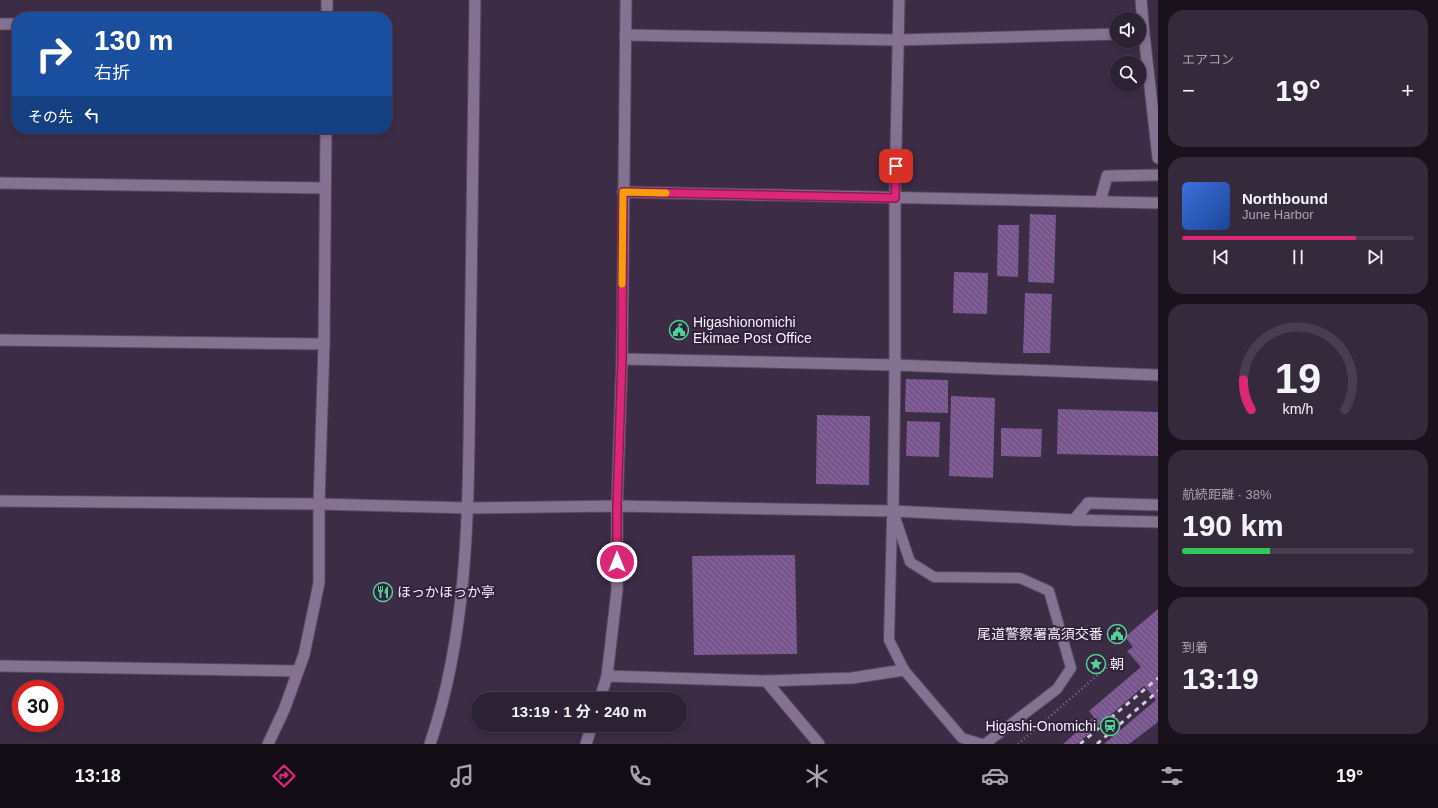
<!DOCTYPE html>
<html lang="ja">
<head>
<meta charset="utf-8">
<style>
	body { margin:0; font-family:Arial,"Noto Sans JP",sans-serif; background:#35293c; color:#f1f3f6; height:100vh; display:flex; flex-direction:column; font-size:15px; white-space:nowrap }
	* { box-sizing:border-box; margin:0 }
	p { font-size:13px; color:#a7a3ac }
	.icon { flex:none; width:22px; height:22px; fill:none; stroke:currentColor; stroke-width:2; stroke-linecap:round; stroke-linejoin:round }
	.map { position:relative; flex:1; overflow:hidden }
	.sheet { display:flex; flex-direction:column; gap:10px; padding:10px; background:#19121d; width:280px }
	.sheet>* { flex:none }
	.banner { position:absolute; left:12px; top:12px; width:380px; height:122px; border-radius:16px; box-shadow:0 2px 6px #0003,0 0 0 1px #483e4f; background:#1a4fa0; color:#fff; overflow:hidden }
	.tools { position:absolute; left:1110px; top:12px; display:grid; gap:8px }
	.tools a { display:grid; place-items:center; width:36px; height:36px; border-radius:50%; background:#2d2134; box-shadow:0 2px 6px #0003,0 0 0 1px #483e4f; font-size:20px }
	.speed { position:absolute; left:12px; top:680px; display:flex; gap:8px; font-size:20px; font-weight:700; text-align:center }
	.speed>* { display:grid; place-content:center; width:52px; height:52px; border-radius:50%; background:#2d2134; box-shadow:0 2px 6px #0003,0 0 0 1px #483e4f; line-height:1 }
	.speed .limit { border:6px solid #d22; background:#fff; color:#111 }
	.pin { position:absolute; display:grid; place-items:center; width:34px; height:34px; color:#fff; margin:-17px; border-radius:8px; box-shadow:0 2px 6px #0006 }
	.me { position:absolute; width:44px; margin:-22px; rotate:0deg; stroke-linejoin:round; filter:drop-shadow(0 0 3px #0008) }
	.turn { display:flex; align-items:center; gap:14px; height:84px; padding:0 16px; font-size:18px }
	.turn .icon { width:52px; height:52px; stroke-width:2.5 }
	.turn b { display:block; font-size:28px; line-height:34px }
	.then { display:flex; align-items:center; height:38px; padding:0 16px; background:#0003; gap:8px; font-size:15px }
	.big { font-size:30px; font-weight:700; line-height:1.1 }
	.sheet .tile { flex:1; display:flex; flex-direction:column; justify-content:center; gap:6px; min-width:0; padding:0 14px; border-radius:16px; background:#35293c }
	.sheet .dial { align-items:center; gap:0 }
	.dial svg { height:104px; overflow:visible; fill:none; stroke:#483e4f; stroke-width:7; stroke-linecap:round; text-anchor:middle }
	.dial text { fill:#f1f3f6; stroke:none }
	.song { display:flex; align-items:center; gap:12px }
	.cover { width:48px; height:48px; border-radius:6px; background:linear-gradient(135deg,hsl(220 70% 55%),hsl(220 70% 35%)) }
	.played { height:4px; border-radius:2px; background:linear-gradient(90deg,#db2777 75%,#483e4f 75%) }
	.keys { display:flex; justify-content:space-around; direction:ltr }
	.heat { display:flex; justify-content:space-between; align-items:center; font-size:22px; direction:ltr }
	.charge { height:6px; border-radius:3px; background:linear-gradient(90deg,#34c759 38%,#483e4f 0) }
	.trip { position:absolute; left:471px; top:692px; width:216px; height:40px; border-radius:20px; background:#2d2134; box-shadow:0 2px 6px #0003,0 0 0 1px #483e4f; font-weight:700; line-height:40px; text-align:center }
	.tab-bar { display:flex; height:64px; justify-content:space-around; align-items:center; background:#120d15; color:#a7a3ac }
	.tab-bar .icon { width:28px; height:28px }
	.tab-bar .current { color:#db2777 }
	.tab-bar b { font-size:18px; color:#f1f3f6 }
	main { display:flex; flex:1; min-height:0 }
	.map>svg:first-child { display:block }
</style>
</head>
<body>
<main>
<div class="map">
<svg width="1158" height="744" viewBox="0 0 1158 744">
	<defs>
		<pattern id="building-back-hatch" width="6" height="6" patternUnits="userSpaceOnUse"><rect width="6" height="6" fill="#78558d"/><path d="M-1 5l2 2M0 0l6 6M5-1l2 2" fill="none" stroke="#8c6e9e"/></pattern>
	</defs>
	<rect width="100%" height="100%" fill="#3c2c46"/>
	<g fill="url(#building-back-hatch)">
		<path d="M1030 214 1056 215 1054 283 1028 282Z"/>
		<path d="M998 225H1019L1018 277 997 276Z"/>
		<path d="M954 272 988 273 987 314 953 313Z"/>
		<path d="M1025 293 1052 294 1050 353H1023Z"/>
		<path d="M906 379 948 380V413L905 412Z"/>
		<path d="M951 396 995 398 993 478 949 476Z"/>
		<path d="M1058 409 1158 412V456L1057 454Z"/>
		<path d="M817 415 870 416 869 485 816 484Z"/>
		<path d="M907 421 940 422 939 457 906 456Z"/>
		<path d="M1001 428 1042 429 1041 457 1001 456Z"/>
		<path d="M795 555 797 654 694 655 692 556Z"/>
		<path d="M1158 609V722L1129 744H1104L1156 700 1144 686 1077 744H1063L1094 717 1089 711 1141 667 1127 651 1133 647 1125 637Z"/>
	</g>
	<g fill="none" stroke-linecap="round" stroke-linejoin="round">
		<g stroke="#56495e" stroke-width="12">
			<g id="service">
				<path d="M893 511 910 562 934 577 1020 578 1049 591 1071 668 1057 689 985 744"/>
				<path d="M892 519 889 640 904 670 962 738 982 744"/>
			</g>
		</g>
		<g stroke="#56495e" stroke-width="13">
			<g id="minor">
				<path d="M1141 0 1144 34 1158 158"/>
				<path d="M327 17V0"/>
				<path d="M0 24H17"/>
				<path d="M625 35 898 40 1117 34"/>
				<path d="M0 183 325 188"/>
				<path d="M623 192 1158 203"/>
				<path d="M1100 202 1107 176 1158 175"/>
				<path d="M0 340 324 344"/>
				<path d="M622 359 895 365 1158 375"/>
				<path d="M1074 520 1088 503 1158 505"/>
				<path d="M0 666 298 671"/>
				<path d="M607 676 766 681 852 678 904 670"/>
				<path d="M766 681 819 744"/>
				<path d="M600 699 607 676 617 590V506L622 359 626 0"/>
				<path d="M268 744 284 710 304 655 319 583V504L324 344 326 129"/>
				<path d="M586 744 592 725"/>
			</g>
		</g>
		<g stroke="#56495e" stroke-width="13">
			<g id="tertiary">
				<path d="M0 501 319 504 468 508 617 506 893 511 1074 520 1158 522"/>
				<path d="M893 511 895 365V197L899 0"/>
				<path d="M430 744C471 624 468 494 470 368 472 246 473 123 475 0"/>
			</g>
		</g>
		<path stroke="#807389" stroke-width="2.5" stroke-dasharray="1 3" stroke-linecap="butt" d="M1018 744 1115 660"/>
		<use href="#service" stroke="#847290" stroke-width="10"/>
		<use href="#minor" stroke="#847290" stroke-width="11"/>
		<use href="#tertiary" stroke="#847290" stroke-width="11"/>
		<g stroke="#d4cbda" stroke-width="3" stroke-dasharray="5 5" stroke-linecap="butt">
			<path d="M1080 744 1158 678"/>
			<path d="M1097 744 1158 691"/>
		</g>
	</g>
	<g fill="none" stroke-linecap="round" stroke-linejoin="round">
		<g stroke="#8e194d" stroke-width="10">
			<path id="route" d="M617 562V506L622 359 623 192 895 198 896 166"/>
		</g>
		<use href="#route" stroke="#db2777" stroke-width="7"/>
		<path stroke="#f59e0b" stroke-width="7" d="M622 284 623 192 666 193"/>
	</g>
	<defs>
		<g id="civic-ring" transform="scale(1)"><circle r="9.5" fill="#32223c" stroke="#50d398" stroke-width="1.5"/><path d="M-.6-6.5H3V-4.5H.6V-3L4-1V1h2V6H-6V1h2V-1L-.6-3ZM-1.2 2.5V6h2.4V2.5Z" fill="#50d398"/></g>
		<g id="restaurant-ring" transform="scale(1)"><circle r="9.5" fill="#32223c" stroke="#50d398" stroke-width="1.5"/><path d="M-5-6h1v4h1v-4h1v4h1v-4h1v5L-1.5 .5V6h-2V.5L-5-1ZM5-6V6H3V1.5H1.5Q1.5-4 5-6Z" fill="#50d398"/></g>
		<g id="sight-ring" transform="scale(1)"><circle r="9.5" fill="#32223c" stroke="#50d398" stroke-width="1.5"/><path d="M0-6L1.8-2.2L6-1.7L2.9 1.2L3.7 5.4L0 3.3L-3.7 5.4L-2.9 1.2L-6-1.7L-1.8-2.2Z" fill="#50d398"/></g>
		<g id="station-ring" transform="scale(1)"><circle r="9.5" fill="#32223c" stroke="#50d398" stroke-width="1.5"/><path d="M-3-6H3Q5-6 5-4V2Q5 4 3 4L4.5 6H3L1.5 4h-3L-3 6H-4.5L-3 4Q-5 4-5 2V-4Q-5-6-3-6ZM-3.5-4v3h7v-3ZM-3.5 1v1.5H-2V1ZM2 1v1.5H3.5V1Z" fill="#50d398"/></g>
	</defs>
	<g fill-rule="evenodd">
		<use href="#civic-ring" x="679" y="330"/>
		<use href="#restaurant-ring" x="383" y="592"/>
		<use href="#civic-ring" x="1117" y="634"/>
		<use href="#sight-ring" x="1096" y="664"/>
		<use href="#station-ring" x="1110" y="726"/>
	</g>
	<g text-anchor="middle" stroke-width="4" stroke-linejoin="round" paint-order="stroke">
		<g font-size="14" fill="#f8f0fd" stroke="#32223c" text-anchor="start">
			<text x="693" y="327">Higashionomichi<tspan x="693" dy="16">Ekimae Post Office</tspan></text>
			<text x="397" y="597">ほっかほっか亭</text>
			<text x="1103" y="639" text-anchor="end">尾道警察署高須交番</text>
			<text x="1110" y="669">朝</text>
			<text x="1096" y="731" text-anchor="end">Higashi-Onomichi</text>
		</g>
	</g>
</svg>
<div class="tools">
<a><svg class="icon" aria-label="sound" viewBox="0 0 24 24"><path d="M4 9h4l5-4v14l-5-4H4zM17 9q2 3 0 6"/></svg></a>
<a><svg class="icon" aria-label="search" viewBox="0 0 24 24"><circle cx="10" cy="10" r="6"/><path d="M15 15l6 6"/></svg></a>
</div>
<div class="speed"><div class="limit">30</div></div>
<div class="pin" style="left:896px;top:166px;background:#d93025"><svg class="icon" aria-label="arrive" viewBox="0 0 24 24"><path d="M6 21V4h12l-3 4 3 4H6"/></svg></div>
<svg class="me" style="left:617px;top:562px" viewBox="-20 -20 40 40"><circle r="17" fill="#db2777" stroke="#fff" stroke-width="3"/><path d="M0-11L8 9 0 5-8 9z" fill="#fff"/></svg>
<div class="trip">13:19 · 1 分 · 240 m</div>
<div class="banner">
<div class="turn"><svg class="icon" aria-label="right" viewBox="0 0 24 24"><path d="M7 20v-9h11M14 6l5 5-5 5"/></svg><div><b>130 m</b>右折</div></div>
<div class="then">その先<svg class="icon" aria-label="left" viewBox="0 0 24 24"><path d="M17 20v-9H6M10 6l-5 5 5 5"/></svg></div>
</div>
</div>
<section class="sheet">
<div class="tile"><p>エアコン</p>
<div class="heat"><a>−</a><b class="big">19°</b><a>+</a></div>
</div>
<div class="tile">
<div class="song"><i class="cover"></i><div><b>Northbound</b><p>June Harbor</p></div></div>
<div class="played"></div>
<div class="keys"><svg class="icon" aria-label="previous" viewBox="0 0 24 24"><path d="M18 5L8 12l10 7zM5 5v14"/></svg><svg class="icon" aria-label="pause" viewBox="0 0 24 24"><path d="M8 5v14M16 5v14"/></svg><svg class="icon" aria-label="next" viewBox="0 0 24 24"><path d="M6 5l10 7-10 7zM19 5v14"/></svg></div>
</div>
<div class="tile dial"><svg viewBox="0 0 100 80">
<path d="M14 69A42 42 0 1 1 86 69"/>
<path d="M14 69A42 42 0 0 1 8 46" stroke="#db2777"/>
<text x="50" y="56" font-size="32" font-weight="700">19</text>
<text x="50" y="72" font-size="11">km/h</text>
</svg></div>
<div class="tile"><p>航続距離 · 38%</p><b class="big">190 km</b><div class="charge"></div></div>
<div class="tile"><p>到着</p><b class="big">13:19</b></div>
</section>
</main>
<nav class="tab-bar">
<b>13:18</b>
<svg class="icon current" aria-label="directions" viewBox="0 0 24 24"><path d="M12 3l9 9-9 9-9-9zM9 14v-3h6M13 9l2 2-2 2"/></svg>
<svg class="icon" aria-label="music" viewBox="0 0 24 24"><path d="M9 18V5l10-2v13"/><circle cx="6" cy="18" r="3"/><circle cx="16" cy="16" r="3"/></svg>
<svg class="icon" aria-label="phone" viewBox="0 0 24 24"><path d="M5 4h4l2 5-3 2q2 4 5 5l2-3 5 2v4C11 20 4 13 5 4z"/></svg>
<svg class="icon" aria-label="climate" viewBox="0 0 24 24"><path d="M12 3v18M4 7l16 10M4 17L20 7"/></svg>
<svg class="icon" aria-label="car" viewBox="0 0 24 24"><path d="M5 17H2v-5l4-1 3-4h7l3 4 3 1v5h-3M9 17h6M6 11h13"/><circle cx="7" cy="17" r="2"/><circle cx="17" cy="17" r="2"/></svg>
<svg class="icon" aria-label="filters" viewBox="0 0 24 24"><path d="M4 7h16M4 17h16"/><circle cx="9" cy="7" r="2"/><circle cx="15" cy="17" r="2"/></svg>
<b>19°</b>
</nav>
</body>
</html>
